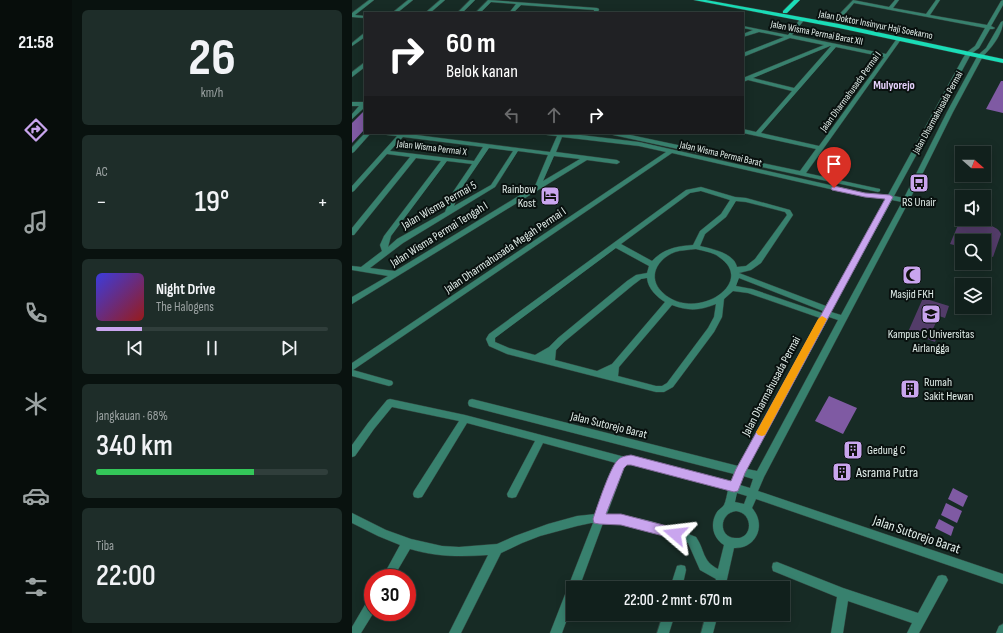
<!DOCTYPE html>
<html lang="id">
<head>
<meta charset="utf-8">
<style>
	body { margin:0; font-family:"Sofia Sans Condensed",sans-serif; background:#1e2d29; color:#f1f3f6; height:100vh; display:flex; flex-direction:column; font-size:15px; white-space:nowrap }
	* { box-sizing:border-box; margin:0 }
	p { font-size:13px; color:#9ca3a3 }
	.icon { flex:none; width:22px; height:22px; fill:none; stroke:currentColor; stroke-width:2; stroke-linecap:round; stroke-linejoin:round }
	.map { position:relative; flex:1; overflow:hidden }
	.drawer { display:flex; flex-direction:column; gap:10px; padding:10px; background:#09120f; width:280px }
	.drawer>* { flex:none }
	.top-card { position:absolute; left:12px; top:12px; width:380px; height:122px; border-radius:0px; box-shadow:0 2px 10px #0003,0 0 0 1px #303e3b; background:#202124; color:#fff; overflow:hidden }
	.needle { width:26px; rotate:111deg }
	.fabs { position:absolute; left:603px; top:146px; display:grid; gap:8px }
	.fabs a { display:grid; place-items:center; width:36px; height:36px; border-radius:0px; background:#11201c; box-shadow:0 2px 10px #0003,0 0 0 1px #303e3b; font-size:20px }
	.speed { position:absolute; left:12px; top:569px; display:flex; gap:8px; font-size:20px; font-weight:700; text-align:center }
	.speed>* { display:grid; place-content:center; width:52px; height:52px; border-radius:50%; background:#11201c; box-shadow:0 2px 10px #0003,0 0 0 1px #303e3b; line-height:1 }
	.speed .limit { border:6px solid #d22; background:#fff; color:#111 }
	.pin { position:absolute; display:grid; place-items:center; width:34px; height:34px; color:#fff; margin:-41px -17px; border-radius:50% 50% 50% 0; rotate:-45deg; box-shadow:0 0 4px #0007 }
	.pin .icon { rotate:45deg }
	.me { position:absolute; width:44px; margin:-22px; rotate:287deg; stroke-linejoin:round; filter:drop-shadow(0 0 3px #0008) }
	.turn { display:flex; align-items:center; gap:14px; height:84px; padding:0 16px; font-size:18px }
	.turn .icon { width:52px; height:52px; stroke-width:2.5 }
	.turn b { display:block; font-size:28px; line-height:34px }
	.lanes { display:flex; align-items:center; height:38px; padding:0 16px; background:#0003; justify-content:center; gap:20px; direction:ltr }
	.lanes .off { opacity:.35 }
	.big { font-size:30px; font-weight:600; line-height:1.1 }
	.drawer .tile { flex:1; display:flex; flex-direction:column; justify-content:center; gap:6px; min-width:0; padding:0 14px; border-radius:6px; background:#1e2d29 }
	.drawer .dial { align-items:center; gap:0 }
	.dial b { font-size:52px; line-height:1 }
	.song { display:flex; align-items:center; gap:12px }
	.cover { width:48px; height:48px; border-radius:6px; background:linear-gradient(135deg,hsl(240 70% 55%),hsl(0 70% 35%)) }
	.played { height:4px; border-radius:2px; background:linear-gradient(90deg,#c9a5ee 20%,#303e3b 20%) }
	.keys { display:flex; justify-content:space-around; direction:ltr }
	.heat { display:flex; justify-content:space-between; align-items:center; font-size:22px; direction:ltr }
	.charge { height:6px; border-radius:3px; background:linear-gradient(90deg,#34c759 68%,#303e3b 0) }
	.trip { position:absolute; left:214px; top:581px; width:224px; height:40px; border-radius:0px; background:#11201c; box-shadow:0 2px 10px #0003,0 0 0 1px #303e3b; font-weight:600; line-height:40px; text-align:center }
	main { display:flex; flex:1; min-height:0 }
	.tab-bar { display:flex; flex-direction:column; width:72px; justify-content:space-around; align-items:center; background:#070d0b; color:#9ca3a3 }
	.tab-bar .icon { width:28px; height:28px }
	.tab-bar .selected { color:#c9a5ee }
	.tab-bar b { font-size:18px; color:#f1f3f6 }
	.map>svg:first-child { display:block }
</style>
</head>
<body>
<main>
<nav class="tab-bar">
<b>21:58</b>
<svg class="icon selected" aria-label="directions" viewBox="0 0 24 24"><path d="M12 3l9 9-9 9-9-9zM9 14v-3h6M13 9l2 2-2 2"/></svg>
<svg class="icon" aria-label="music" viewBox="0 0 24 24"><path d="M9 18V5l10-2v13"/><circle cx="6" cy="18" r="3"/><circle cx="16" cy="16" r="3"/></svg>
<svg class="icon" aria-label="phone" viewBox="0 0 24 24"><path d="M5 4h4l2 5-3 2q2 4 5 5l2-3 5 2v4C11 20 4 13 5 4z"/></svg>
<svg class="icon" aria-label="climate" viewBox="0 0 24 24"><path d="M12 3v18M4 7l16 10M4 17L20 7"/></svg>
<svg class="icon" aria-label="car" viewBox="0 0 24 24"><path d="M5 17H2v-5l4-1 3-4h7l3 4 3 1v5h-3M9 17h6M6 11h13"/><circle cx="7" cy="17" r="2"/><circle cx="17" cy="17" r="2"/></svg>
<svg class="icon" aria-label="filters" viewBox="0 0 24 24"><path d="M4 7h16M4 17h16"/><circle cx="9" cy="7" r="2"/><circle cx="15" cy="17" r="2"/></svg>
</nav>
<section class="drawer">
<div class="tile dial"><b>26</b><p>km/h</p></div>
<div class="tile"><p>AC</p>
<div class="heat"><a>−</a><b class="big">19°</b><a>+</a></div>
</div>
<div class="tile">
<div class="song"><i class="cover"></i><div><b>Night Drive</b><p>The Halogens</p></div></div>
<div class="played"></div>
<div class="keys"><svg class="icon" aria-label="previous" viewBox="0 0 24 24"><path d="M18 5L8 12l10 7zM5 5v14"/></svg><svg class="icon" aria-label="pause" viewBox="0 0 24 24"><path d="M8 5v14M16 5v14"/></svg><svg class="icon" aria-label="next" viewBox="0 0 24 24"><path d="M6 5l10 7-10 7zM19 5v14"/></svg></div>
</div>
<div class="tile"><p>Jangkauan · 68%</p><b class="big">340 km</b><div class="charge"></div></div>
<div class="tile"><p>Tiba</p><b class="big">22:00</b></div>
</section>
<div class="map">
<svg width="651" height="633" viewBox="0 0 651 633">
	<rect width="100%" height="100%" fill="#172b25"/>
	<g fill="#533c69">
		<path d="M609 218C618 223 645 222 649 234L641 257 632 254V241H610V247L598 244Z"/>
		<path d="M571 298 597 306 593 318 587 316 580 331 586 334 583 342 556 332Z"/>
	</g>
	<g fill="#7f5aa3">
		<path d="M649 81H651V113L634 109Z"/>
		<path d="M13 110V129L0 143V123Z"/>
		<path d="M477 396 505 408 491 434 463 421Z"/>
		<path d="M601 488 616 496 611 507 596 499Z"/>
		<path d="M594 503 610 511 605 523 589 515Z"/>
		<path d="M587 519 602 527 599 536 583 528Z"/>
	</g>
	<g fill="none" stroke-linecap="round" stroke-linejoin="round">
		<g stroke="#334640" stroke-width="1">
			<g id="minor">
				<path d="M17 0H22L3 15 13 16V18L0 17V13Z"/>
				<path d="M56 0H61L45 13H40Z"/>
				<path d="M88 0H93L78 13H73Z"/>
				<path d="M118 0H123L110 13H105Z"/>
				<path d="M136 0 245 8 247 9 246 13H242V10L169 5 161 13H157L164 4 139 2 128 13H123Z"/>
				<path d="M501 0 537 7 543 0H547L541 8 574 14 584 0H588L578 15 635 25 649 1 651 0V5L639 26 643 28 641 29H638L627 48 619 54 542 196 552 198 595 112 626 55 634 48 649 22 651 21C651 33 640 48 631 56L601 112 557 201 412 477 406 491 651 574V584L404 499 400 508C415 525 404 549 382 548L373 588H361L364 579 348 570 336 543C309 533 280 523 251 523L227 588H221V603L210 633H198L241 523H239L225 526 188 536 170 543 149 553 109 633H97L136 555C109 557 84 557 58 549L41 578H30L48 545 26 536 0 523V513L34 530 59 539 90 546 107 547 145 544 163 536 196 524 225 516 244 514 264 463 191 443 164 497 160 498 156 497 155 494 183 441 115 423 70 497 66 498 62 497 61 494 62 491 107 421 40 407 22 429 3 456 0 457V445L16 423 35 400 38 399 113 415 273 457 279 456 379 482 382 474 120 407 117 406 116 403 117 400 120 399 386 466 468 318 396 293 381 291 372 299 370 317 362 332 321 387 312 392H304L155 354 137 346 134 339 137 334 334 190 349 187 383 197 394 198 438 210 441 215 409 263 399 270 387 273 474 306 534 199 513 197 320 153 1 370 40 381 41 383 40 385 37 386 0 376V363L314 152 287 146 210 137 204 152 265 160 268 162 265 164 235 160 0 304V297L36 276 0 270V266L9 267 30 251 28 245 32 236 89 161 64 158 2 235H0V228L58 157 35 154 2 191 0 192V186L45 136 35 135 32 133H49L198 152 205 136 195 135 192 133H212L287 142 513 193 536 195 611 58 615 52 623 46 633 28 502 3 486 22H482V20ZM51 137 131 147 122 161 38 151ZM137 148 161 151 139 185 102 206 107 192ZM166 151 196 155 183 186 43 271 18 268 51 243 143 187ZM202 156 228 159 191 181ZM95 161 120 164 101 192 93 212 45 239 36 247 39 236ZM349 191 378 200 369 214 348 231 341 245C325 246 311 249 300 261L269 244 338 193ZM540 200 550 202 489 315 479 312ZM384 201 394 202 433 212 435 215 403 259 394 266 385 267C382 253 360 249 348 246L353 234 374 217ZM264 248 297 266 295 273 284 275 275 281 206 338 197 347 183 355 157 348 143 342V338ZM344 249C351 251 361 252 367 257 406 283 342 324 310 292 295 277 305 259 323 252 329 250 337 250 344 249ZM295 278C296 289 305 297 313 302L260 364 245 371 203 360 204 350 212 342 281 285 289 279ZM387 278 471 311 470 313 400 289 384 286ZM364 304 362 317 356 328 315 383 310 386H304L266 376 267 367 320 305C336 311 347 311 364 304ZM477 317 486 320 405 471 395 469ZM279 464 376 490C375 494 374 501 372 505 370 508 367 509 365 512 358 523 360 537 372 545L366 569C350 561 353 550 344 537 315 525 286 516 255 514L272 468 275 465ZM391 476 401 479 398 488 388 485ZM385 493 395 496 392 504 383 502ZM384 511C402 513 401 540 383 538 366 537 367 513 384 511Z"/>
				<path d="M449 18 453 19 440 35 534 54 546 37 550 38 454 173 528 189V191L526 192 261 135 258 133H269L448 171 464 149 391 133V129L404 132 440 91 396 80 391 82V78L472 45 438 38 391 57V53L432 37 407 32 391 37V34L401 30 391 28V26L436 35ZM478 46H479L442 88 401 78ZM484 47 532 57 467 146 409 133Z"/>
				<path d="M11 34H13V37L0 46V43Z"/>
				<path d="M13 62V67L0 77V72Z"/>
				<path d="M0 102H13V107L0 119V114L7 106H0Z"/>
				<path d="M13 133H19L2 152 0 153V147Z"/>
				<path d="M425 562 491 588 566 613 586 576 590 575 594 576 596 580 567 633H555L560 623 496 601 491 633H479L485 597 421 571 420 567 421 563Z"/>
				<path d="M329 565 333 566 334 570 330 588H318L325 566Z"/>
				<path d="M21 596 22 612 9 633H0V627L17 598Z"/>
				<path d="M311 614H323L317 633H305Z"/>
				<path d="M354 614H366L361 633H349Z"/>
				<path d="M651 624V633H644L647 626Z"/>
			</g>
		</g>
		<g stroke="#334640" stroke-width="1">
			<g id="major">
				<path d="M342 0H354L487 24 651 59V63L487 28Z"/>
				<path d="M442 0H448L435 13H431V11Z"/>
			</g>
		</g>
		<use href="#minor" fill="#38816e" fill-rule="evenodd"/>
		<use href="#major" fill="#1addb7" fill-rule="evenodd"/>
	</g>
	<path fill="#c9a5ee" stroke="#836b9b" d="M482 186 513 193 538 195 541 197 393 473 386 491 382 492 279 465H275L272 468 254 514H269L323 528 327 530 329 534 327 538 323 539 269 525 247 524 242 523 241 519C245 507 258 468 265 461 269 456 274 456 279 455L379 481 384 469 533 199 513 197 480 190 479 188Z"/>
	<path fill="#f59e0b" d="M470 316 475 319 413 435 410 436 406 435 404 432 406 429 466 319Z"/>
	<defs>
		<g id="bus-square" transform="scale(1)"><rect x="-9" y="-9" width="18" height="18" rx="4" fill="#c9a5ee" stroke="#09110f"/><path d="M-5-6H5V4H4V6H2V4H-2V6H-4V4H-5ZM-3.5-4V0h7V-4ZM-3.5 1.2v1.5H-2V1.2ZM2 1.2v1.5H3.5V1.2Z" fill="#111"/></g>
		<g id="hotel-square" transform="scale(1)"><rect x="-9" y="-9" width="18" height="18" rx="4" fill="#c9a5ee" stroke="#09110f"/><path d="M-6-4.5h1.5V1H6V5H4.5V3h-9V5H-6ZM-4 0a1.8 1.8 0 1 1 3.6 0ZM.5 0V-2.5h3Q6-2.5 6 0Z" fill="#111"/></g>
		<g id="mosque-square" transform="scale(1)"><rect x="-9" y="-9" width="18" height="18" rx="4" fill="#c9a5ee" stroke="#09110f"/><path d="M3.5-4.9A6 6 0 1 0 3.5 4.9A5 5 0 1 1 3.5-4.9Z" fill="#111"/></g>
		<g id="university-square" transform="scale(1)"><rect x="-9" y="-9" width="18" height="18" rx="4" fill="#c9a5ee" stroke="#09110f"/><path d="M0-5L7-2L0 1L-7-2ZM-4 1L0 2.5L4 1V4Q0 6-4 4Z" fill="#111"/></g>
		<g id="building-square" transform="scale(1)"><rect x="-9" y="-9" width="18" height="18" rx="4" fill="#c9a5ee" stroke="#09110f"/><path d="M-4-6H4V6H1V3H-1V6H-4ZM-2.5-4.3h1.7v1.8h-1.7ZM.8-4.3h1.7v1.8H.8ZM-2.5-1h1.7V.8h-1.7ZM.8-1h1.7V.8H.8Z" fill="#111"/></g>
	</defs>
	<g fill-rule="evenodd">
		<use href="#bus-square" x="567" y="183"/>
		<use href="#hotel-square" x="198" y="196"/>
		<use href="#mosque-square" x="560" y="275"/>
		<use href="#university-square" x="579" y="314"/>
		<use href="#building-square" x="558" y="389"/>
		<use href="#building-square" x="501" y="450"/>
		<use href="#building-square" x="490" y="472"/>
	</g>
	<g text-anchor="middle" stroke-width="4" stroke-linejoin="round" paint-order="stroke">
		<g font-size="10" fill="#e1ede9" stroke="#09110f">
			<text transform="translate(524 24) rotate(11)" y="4">Jalan Doktor Insinyur Haji Soekarno</text>
			<text transform="translate(465 32) rotate(11)" y="4">Jalan Wisma Permai Barat XII</text>
			<text transform="translate(498 91) rotate(-54)" y="4">Jalan Dharmahusada Permai I</text>
			<text transform="translate(585 112) rotate(-61)" y="4">Jalan Dharmahusada Permai</text>
			<text transform="translate(80 147) rotate(7)" y="4">Jalan Wisma Permai X</text>
			<text transform="translate(369 153) rotate(13)" y="4">Jalan Wisma Permai Barat</text>
		</g>
		<g font-size="12" font-weight="bold" fill="#e5d1fb" stroke="#09110f">
			<text x="542" y="89">Mulyorejo</text>
		</g>
		<g font-size="12" fill="#e1ede9" stroke="#09110f">
			<text x="184" y="193" text-anchor="end">Rainbow<tspan x="184" dy="14">Kost</tspan></text>
			<text x="567" y="206">RS Unair</text>
			<text x="560" y="298">Masjid FKH</text>
			<text x="579" y="338">Kampus C Universitas<tspan x="579" dy="14">Airlangga</tspan></text>
			<text x="572" y="386" text-anchor="start">Rumah<tspan x="572" dy="14">Sakit Hewan</tspan></text>
			<text x="515" y="454" text-anchor="start">Gedung C</text>
		</g>
		<g font-size="12" fill="#e1ede9" stroke="#09110f">
			<text transform="translate(87 205) rotate(-30)" y="4">Jalan Wisma Permai 5</text>
			<text transform="translate(87 234) rotate(-32)" y="4">Jalan Wisma Permai Tengah I</text>
			<text transform="translate(153 250) rotate(-34)" y="4">Jalan Dharmahusada Megah Permai I</text>
			<text transform="translate(419 386) rotate(-62)" y="4">Jalan Dharmahusada Permai</text>
			<text transform="translate(257 425) rotate(14)" y="4">Jalan Sutorejo Barat</text>
		</g>
		<g font-size="14" fill="#e1ede9" stroke="#09110f" text-anchor="start">
			<text x="504" y="477">Asrama Putra</text>
		</g>
		<g font-size="14" fill="#e1ede9" stroke="#09110f">
			<text transform="translate(565 534) rotate(19)" y="5">Jalan Sutorejo Barat</text>
		</g>
	</g>
</svg>
<div class="fabs">
<a><svg class="needle" viewBox="-14 -14 28 28"><path d="M0-13l5 13h-10z" fill="#e53935"/><path d="M0 13l5-13h-10z" fill="#9ca3a3"/></svg></a>
<a><svg class="icon" aria-label="sound" viewBox="0 0 24 24"><path d="M4 9h4l5-4v14l-5-4H4zM17 9q2 3 0 6"/></svg></a>
<a><svg class="icon" aria-label="search" viewBox="0 0 24 24"><circle cx="10" cy="10" r="6"/><path d="M15 15l6 6"/></svg></a>
<a><svg class="icon" aria-label="layers" viewBox="0 0 24 24"><path d="M12 4l9 5-9 5-9-5zM3 14l9 5 9-5"/></svg></a>
</div>
<div class="speed"><div class="limit">30</div></div>
<div class="pin" style="left:482px;top:188px;background:#d93025"><svg class="icon" aria-label="arrive" viewBox="0 0 24 24"><path d="M6 21V4h12l-3 4 3 4H6"/></svg></div>
<svg class="me" style="left:323px;top:534px" viewBox="-20 -20 40 40"><path d="M0-17L14 15 0 8-14 15z" fill="#c9a5ee" stroke="#fff" stroke-width="4"/></svg>
<div class="trip">22:00 · 2 mnt · 670 m</div>
<div class="top-card">
<div class="turn"><svg class="icon" aria-label="right" viewBox="0 0 24 24"><path d="M7 20v-9h11M14 6l5 5-5 5"/></svg><div><b>60 m</b>Belok kanan</div></div>
<div class="lanes"><svg class="icon off" aria-label="left" viewBox="0 0 24 24"><path d="M17 20v-9H6M10 6l-5 5 5 5"/></svg><svg class="icon off" aria-label="ahead" viewBox="0 0 24 24"><path d="M12 20V5M6 11l6-6 6 6"/></svg><svg class="icon" aria-label="right" viewBox="0 0 24 24"><path d="M7 20v-9h11M14 6l5 5-5 5"/></svg></div>
</div>
</div>
</main>
</body>
</html>
